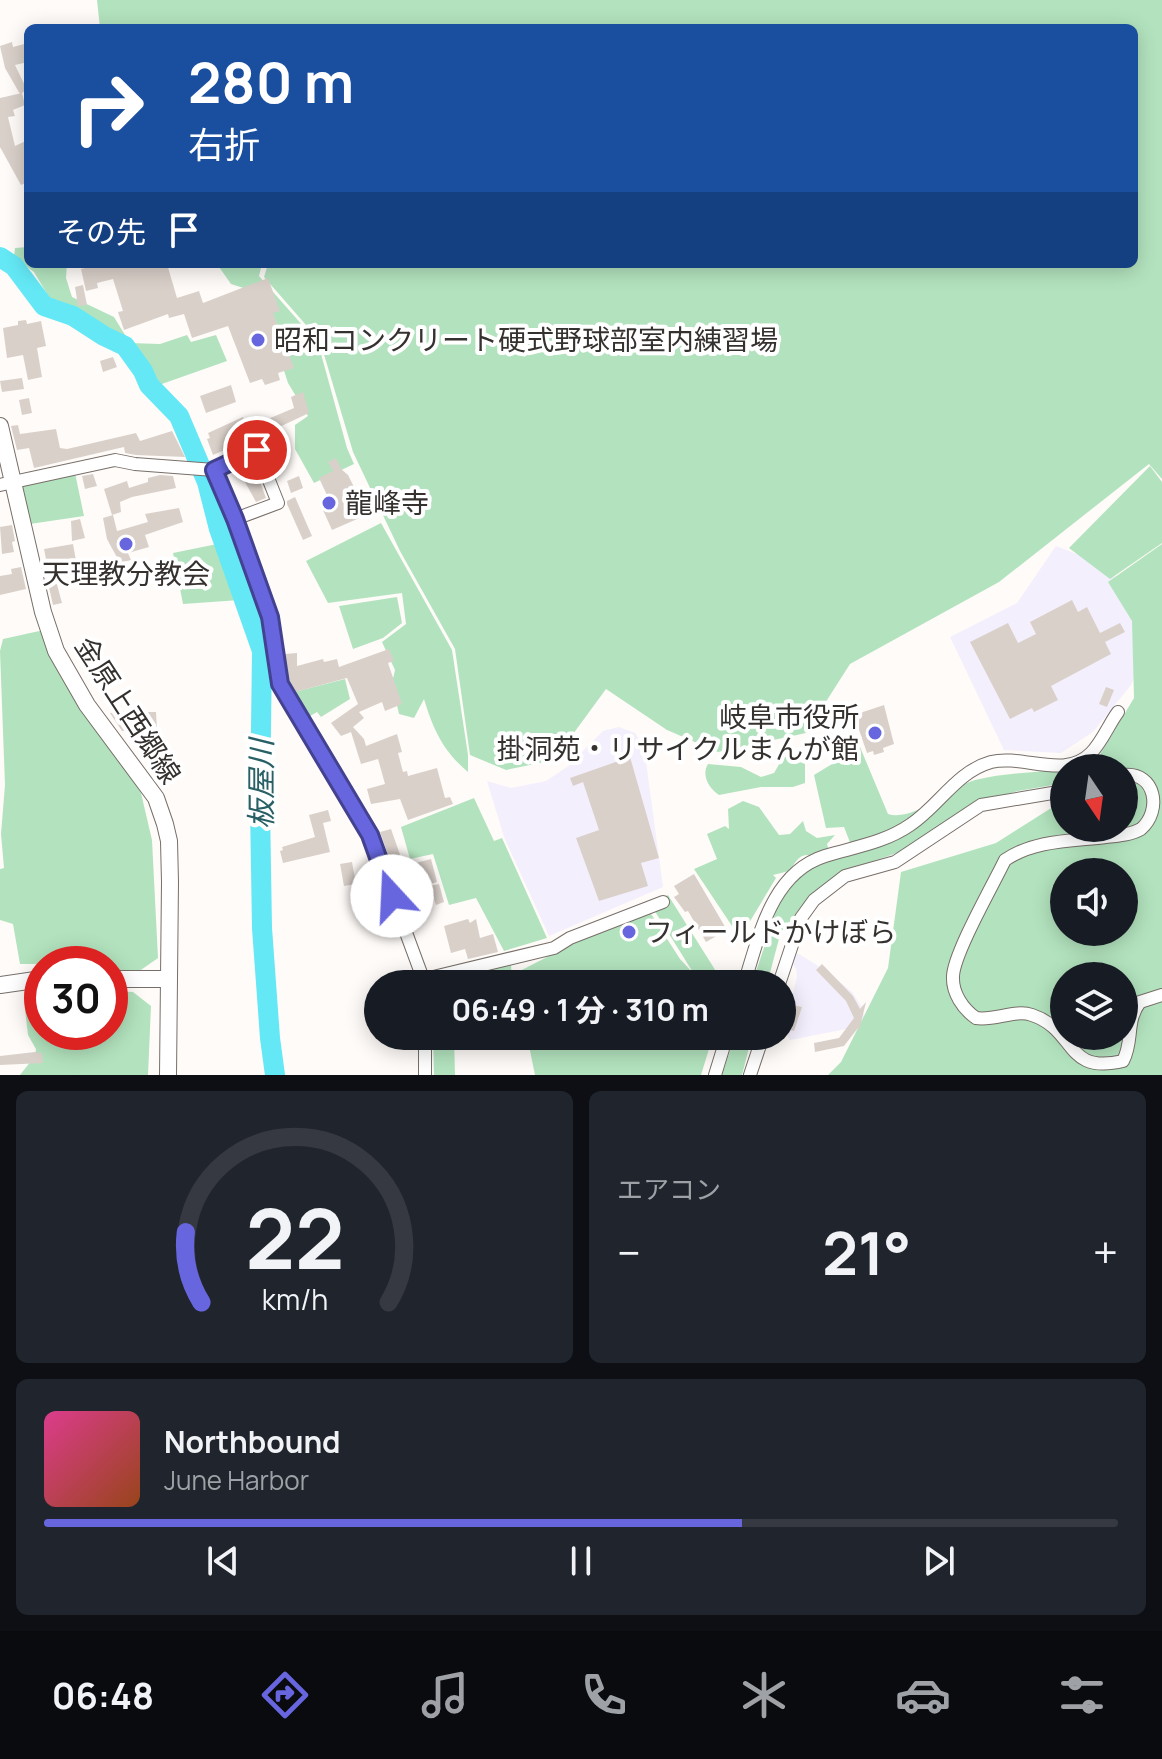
<!DOCTYPE html>
<html lang="ja">
<head>
<meta charset="utf-8">
<style>
	body { margin:0; font-family:Manrope,"Noto Sans JP",sans-serif; background:#20242c; color:#f1f3f6; height:100vh; display:flex; flex-direction:column; font-size:30px; white-space:nowrap }
	* { box-sizing:border-box; margin:0 }
	p { font-size:26px; color:#9ea1a6 }
	.icon { flex:none; width:44px; height:44px; fill:none; stroke:currentColor; stroke-width:2; stroke-linecap:round; stroke-linejoin:round }
	.map { position:relative; height:1075px; overflow:hidden }
	.details { display:flex; flex-direction:column; gap:16px; padding:16px; background:#0d0f14; flex:1 }
	.details>* { flex:none }
	.top-card { position:absolute; left:24px; top:24px; width:1114px; height:244px; border-radius:12px; box-shadow:0 4px 20px #0003; background:#1a4fa0; color:#fff; overflow:hidden }
	.needle { width:52px; rotate:167deg }
	.controls { position:absolute; left:1050px; top:754px; display:grid; gap:16px }
	.controls a { display:grid; place-items:center; width:88px; height:88px; border-radius:50%; background:#171b24; box-shadow:0 4px 20px #0003; font-size:40px }
	.speed { position:absolute; left:24px; top:946px; display:flex; gap:16px; font-size:40px; font-weight:700; text-align:center }
	.speed>* { display:grid; place-content:center; width:104px; height:104px; border-radius:50%; background:#171b24; box-shadow:0 4px 20px #0003; line-height:1 }
	.speed .limit { border:12px solid #d22; background:#fff; color:#111 }
	.pin { position:absolute; display:grid; place-items:center; width:68px; height:68px; color:#fff; margin:-34px; border:4px solid #fff; border-radius:50%; box-shadow:0 2px 8px #0007 }
	.me { position:absolute; width:88px; margin:-44px; rotate:340deg; stroke-linejoin:round; filter:drop-shadow(0 0 6px #0008) }
	.turn { display:flex; align-items:center; gap:28px; height:168px; padding:0 32px; font-size:36px }
	.turn .icon { width:104px; height:104px; stroke-width:2.5 }
	.turn b { display:block; font-size:56px; line-height:68px }
	.then { display:flex; align-items:center; height:76px; padding:0 32px; background:#0003; gap:16px; font-size:30px }
	.big { font-size:60px; font-weight:700; line-height:1.1 }
	.details .widget { flex:1; display:flex; flex-direction:column; justify-content:center; gap:12px; min-width:0; padding:0 28px; border-radius:12px; background:#20242c }
	.details .dial { align-items:center; gap:0 }
	.dial svg { height:208px; overflow:visible; fill:none; stroke:#363941; stroke-width:7; stroke-linecap:round; text-anchor:middle }
	.dial text { fill:#f1f3f6; stroke:none }
	.song { display:flex; align-items:center; gap:24px }
	.cover { width:96px; height:96px; border-radius:12px; background:linear-gradient(135deg,hsl(330 70% 55%),hsl(20 70% 35%)) }
	.played { height:8px; border-radius:4px; background:linear-gradient(90deg,#6766df 65%,#363941 65%) }
	.keys { display:flex; justify-content:space-around; direction:ltr }
	.heat { display:flex; justify-content:space-between; align-items:center; font-size:44px; direction:ltr }
	.details .tiles { flex:1; display:grid; gap:16px; grid-template-columns:1fr 1fr }
	.widget:last-child { grid-column:span 2 }
	.trip { position:absolute; left:364px; top:970px; width:432px; height:80px; border-radius:40px; background:#171b24; box-shadow:0 4px 20px #0003; font-weight:700; line-height:80px; text-align:center }
	.menu { display:flex; height:128px; justify-content:space-around; align-items:center; background:#090b0e; color:#9ea1a6 }
	.menu .icon { width:56px; height:56px }
	.menu .selected { color:#6766df }
	.menu b { font-size:36px; color:#f1f3f6 }
	.map>svg:first-child { display:block }
</style>
</head>
<body>
<div class="map">
<svg width="1162" height="1075" viewBox="0 0 1162 1075">
	<rect width="100%" height="100%" fill="#fffbf8"/>
	<g fill="#f4effc">
		<path d="M1056 546 1095 561 1125 584 1141 663 1131 685 1093 732 1061 753 1004 750 950 637 1017 603Z"/>
		<path d="M619 727 635 733 644 747 663 887 549 936 504 837 487 781 511 788 546 781 567 767 603 731Z"/>
		<path d="M791 953 799 954 826 971 852 992 861 1006 865 1019 862 1026 790 1040 784 1029 797 977 796 969 788 956Z"/>
	</g>
	<g fill="#b3e3be" fill-rule="evenodd">
		<path d="M97 0H1162V479L1149 464 999 582 850 664 806 733 718 752 667 730 606 689 554 760 506 770 470 755 455 649 400 551 353 452 320 341 264 277 268 264H1134V28H100Z"/>
		<path d="M28 247V264H67L66 278 72 297 114 317 130 343 160 344 187 335 191 342 216 335 227 361 159 385 120 337 50 299 34 272 14 257 15 248Z"/>
		<path d="M217 264H262L259 276 318 343 347 448 354 464 314 483 295 449V425L308 416 288 383 259 293 231 284Z"/>
		<path d="M1150 466 1162 482V543L1110 579 1069 548Z"/>
		<path d="M75 473 84 516 30 524 20 488 24 482Z"/>
		<path d="M381 523 452 650 468 755V772C443 751 433 729 424 699L414 718 399 714 392 683 395 670 382 642 406 624 402 593 328 603 306 561Z"/>
		<path d="M222 543 240 600 183 604 173 553Z"/>
		<path d="M1162 544V1075H828L841 1062 888 968 901 872 996 843 1064 800V828H1124V768H1092L1134 698 1132 621 1108 582ZM1064 872H1124V932H1064ZM1064 976H1124V1036H1064Z"/>
		<path d="M397 597 402 623 383 638 353 649 339 606Z"/>
		<path d="M44 630 99 731 141 793 152 840 158 958 138 972 110 970V964H20L13 924 0 920V869L4 868 1 834 5 785 0 651 3 639Z"/>
		<path d="M345 679 350 699 321 717 317 712 305 719 290 693Z"/>
		<path d="M860 747 888 814C914 822 951 787 975 780 1004 773 1035 772 1064 770V780L1059 784 1018 791 984 801 905 850 838 874 800 908 780 935 767 984H752L783 890 816 858C801 849 796 862 789 871L773 875 776 878 740 938 694 869 717 859 707 834 725 826 729 829 728 809 743 801 759 807 779 835 790 834 803 821 806 831 817 838 835 835 827 844 830 854 851 845 844 827 826 828 814 775Z"/>
		<path d="M784 756 805 764V783L793 787H761L719 795C709 789 701 775 708 764L741 767 761 777 774 773Z"/>
		<path d="M474 798 494 841 502 838 547 938 504 951 476 898 449 905 433 854 410 859 401 827Z"/>
		<path d="M668 895 724 984H516L514 974 646 906 680 959 694 974 651 905Z"/>
		<path d="M511 964 512 981 502 984H435Z"/>
		<path d="M110 991 133 992 151 1006 148 1075H20L35 1056 36 1049 28 1035 25 1010 30 1003H42V1032H110Z"/>
		<path d="M433 1036H454L455 1075H434Z"/>
		<path d="M527 1036H713L701 1075H535Z"/>
		<path d="M735 1036H752L742 1075H722Z"/>
	</g>
	<g fill="none" stroke-linecap="round" stroke-linejoin="round">
		<path stroke="#64e8f5" stroke-width="20" d="M0 257 14 266 44 306 73 316 104 336 125 346 143 371 149 385 179 416 207 482 219 529 262 651 260 807 262 928 270 1038 275 1075"/>
	</g>
	<g fill="#dad0ca">
		<path d="M12 42 13 47 28 43V62L15 65 27 90 20 94 5 68 0 46Z"/>
		<path d="M22 93 25 105 13 110 15 116 8 117 15 146 28 140V182L21 185 0 147V98Z"/>
		<path d="M102 264H167L177 298 199 291 203 303 268 278 280 311 273 313 294 368 278 373 280 380 265 385 262 379 250 383 228 326 192 338 184 314 169 318 168 314 124 330 118 312 123 311 113 279 97 283 98 288 86 291 81 269Z"/>
		<path d="M83 285 87 305 78 306 75 287Z"/>
		<path d="M26 320 27 324 41 321 46 346 37 348 42 377 28 380 23 355 7 358 3 328 18 325V321Z"/>
		<path d="M113 357 117 367 103 372 100 361Z"/>
		<path d="M22 378 24 389 2 392 0 381Z"/>
		<path d="M231 385 236 402 206 413 200 396Z"/>
		<path d="M303 392 309 413 273 430 268 419 294 408 291 397Z"/>
		<path d="M29 398 32 413 22 415 19 400Z"/>
		<path d="M243 417 249 432 243 434 247 445 236 450 234 446 213 455 207 439 210 438 208 433Z"/>
		<path d="M18 425 20 434 56 429 60 448 67 449 136 433 140 441 172 431 185 457 136 455 125 453 124 447 34 468 29 448 17 450 11 426Z"/>
		<path d="M336 458 341 469 348 475 359 497 363 495 371 513 332 530 323 510 332 506 319 478 333 471 328 462Z"/>
		<path d="M253 463 266 498 256 502 245 482 247 481 245 476 247 475 245 466Z"/>
		<path d="M93 474 97 486 85 489 82 476Z"/>
		<path d="M160 475 173 476 176 488 132 497 120 502 121 512 112 515 104 489 127 481 129 488 148 482V478Z"/>
		<path d="M299 476 303 488 291 493 287 481Z"/>
		<path d="M295 497 312 536 303 540 287 504V501Z"/>
		<path d="M179 508 183 522 145 535 149 547 128 553 131 560 120 563 107 539 103 518 113 515 117 531 148 522 145 514Z"/>
		<path d="M80 519 85 538 72 541 71 521Z"/>
		<path d="M12 525 15 541 12 542 14 552 2 554 0 527Z"/>
		<path d="M73 544 77 566 73 567 74 574 50 579 44 549Z"/>
		<path d="M21 567 26 589 0 595V576L12 574 11 569Z"/>
		<path d="M56 581 62 603 53 605 48 583Z"/>
		<path d="M1072 600 1078 612 1087 607 1100 633 1120 623 1125 632 1105 642 1111 654 1051 686 1058 700 1034 712 1032 708 1010 719 970 642 1008 623 1018 643 1036 634 1030 622Z"/>
		<path d="M389 649 394 661 388 663 402 704 385 711 382 702 359 712 364 718 353 727 364 739 366 746 397 734 402 752 398 753 403 772 407 771 408 776 437 768 445 798 450 797 453 804 408 820 400 799 371 804 367 789 385 784 378 759 361 764 351 732 341 736 331 723 358 704 347 678 295 692 289 681 285 654 297 653V666L323 659 324 662 337 659 339 667Z"/>
		<path d="M1106 687 1114 690 1107 707 1099 704Z"/>
		<path d="M884 705 894 744 883 748 884 752 874 755 873 751 867 753 854 715Z"/>
		<path d="M143 709V712H156L157 730 122 731 110 713Z"/>
		<path d="M630 757 659 858 641 863 648 886 599 901 576 838 599 830 583 782 573 786 570 778Z"/>
		<path d="M328 810 331 821 323 823 330 852 283 863 280 851 283 850 282 847 315 837 309 815Z"/>
		<path d="M391 829 404 866 431 859 437 882 401 892 380 832Z"/>
		<path d="M352 862 356 884 344 886 340 864Z"/>
		<path d="M694 874 727 930 706 942 688 911 685 912 674 897 679 894 674 886Z"/>
		<path d="M439 884 444 902 436 905 430 886Z"/>
		<path d="M468 919 470 923 476 919 480 938 493 934 498 952 468 959 465 949 451 953 444 926Z"/>
		<path d="M822 964 853 996 860 1009 866 1002 859 1031 858 1028 844 1046 815 1052 814 1043 839 1038 854 1018 846 1001 816 970Z"/>
		<path d="M792 1005 802 1007 794 1031 786 1029Z"/>
		<path d="M35 1052 42 1053 43 1063 0 1065V1056Z"/>
	</g>
	<g fill="none" stroke-linecap="round" stroke-linejoin="round">
		<g stroke="#776f69" stroke-width="14">
			<g id="minor">
				<path d="M214 470 257 450 278 503 235 519"/>
				<path d="M0 485 115 460 135 464 214 470 235 519 270 617 280 684 370 835 425 984"/>
				<path d="M1124 775C1156 772 1162 811 1141 829 1131 835 1117 836 1106 837 1071 841 1034 840 1005 860 993 885 954 953 953 976 952 993 963 1009 976 1018 995 1021 1015 1009 1032 1015 1077 1030 1064 1075 1123 1061 1134 1040 1125 1022 1140 1002L1162 995"/>
				<path d="M425 979 554 948 570 938 663 902"/>
				<path d="M744 984C759 937 771 873 825 856 854 847 884 843 910 825 939 806 956 772 991 762 1023 754 1065 780 1091 753 1102 742 1109 724 1118 712"/>
				<path d="M779 984 801 918 814 900 845 876 895 862 981 805 1064 791"/>
				<path d="M425 1036V1075"/>
				<path d="M715 1075 727 1036"/>
				<path d="M750 1075 763 1036"/>
			</g>
		</g>
		<g stroke="#776f69" stroke-width="18">
			<g id="major">
				<path d="M0 426 43 612 56 651 87 705 156 798 165 824 169 841 170 882 168 1075"/>
				<path d="M110 979H167"/>
				<path d="M0 985 42 979"/>
			</g>
		</g>
		<use href="#minor" stroke="#fff" stroke-width="12"/>
		<use href="#major" stroke="#fff" stroke-width="16"/>
	</g>
	<g fill="none" stroke-linecap="round" stroke-linejoin="round">
		<g stroke="#434291" stroke-width="20">
			<path id="route" d="M257 450 214 470 235 519 270 617 280 684 370 835 392 896"/>
		</g>
		<use href="#route" stroke="#6766df" stroke-width="14"/>
	</g>
	<g fill="#6766df" stroke="#fff" stroke-width="3">
		<circle cx="258" cy="340" r="8"/>
		<circle cx="329" cy="503" r="8"/>
		<circle cx="126" cy="544" r="8"/>
		<circle cx="875" cy="733" r="8"/>
		<circle cx="629" cy="932" r="8"/>
	</g>
	<g text-anchor="middle" stroke-width="8" stroke-linejoin="round" paint-order="stroke">
		<g font-size="28" fill="#35312f" stroke="#fff" text-anchor="start">
			<text x="274" y="350">昭和コンクリート硬式野球部室内練習場</text>
			<text x="345" y="513">龍峰寺</text>
			<text x="126" y="584" text-anchor="middle">天理教分教会</text>
			<text x="859" y="727" text-anchor="end">岐阜市役所<tspan x="859" dy="32">掛洞苑・リサイクルまんが館</tspan></text>
			<text x="645" y="942">フィールドかけぼら</text>
		</g>
		<g font-size="28" fill="#35312f" stroke="#fff">
			<text transform="translate(128 710) rotate(57)" y="10">金原上西郷線</text>
		</g>
		<g font-size="30" font-style="italic" fill="#296066" stroke="#fff">
			<text transform="translate(262 784) rotate(-90)" y="10">板屋川</text>
		</g>
	</g>
</svg>
<div class="controls">
<a><svg class="needle" viewBox="-14 -14 28 28"><path d="M0-13l5 13h-10z" fill="#e53935"/><path d="M0 13l5-13h-10z" fill="#9ea1a6"/></svg></a>
<a><svg class="icon" aria-label="sound" viewBox="0 0 24 24"><path d="M4 9h4l5-4v14l-5-4H4zM17 9q2 3 0 6"/></svg></a>
<a><svg class="icon" aria-label="layers" viewBox="0 0 24 24"><path d="M12 4l9 5-9 5-9-5zM3 14l9 5 9-5"/></svg></a>
</div>
<div class="speed"><div class="limit">30</div></div>
<div class="pin" style="left:257px;top:450px;background:#d93025"><svg class="icon" aria-label="arrive" viewBox="0 0 24 24"><path d="M6 21V4h12l-3 4 3 4H6"/></svg></div>
<svg class="me" style="left:392px;top:896px" viewBox="-20 -20 40 40"><circle r="19" fill="#fff"/><path d="M0-13L10 11 0 6-10 11z" fill="#6766df"/></svg>
<div class="trip">06:49 · 1 分 · 310 m</div>
<div class="top-card">
<div class="turn"><svg class="icon" aria-label="right" viewBox="0 0 24 24"><path d="M7 20v-9h11M14 6l5 5-5 5"/></svg><div><b>280 m</b>右折</div></div>
<div class="then">その先<svg class="icon" aria-label="arrive" viewBox="0 0 24 24"><path d="M6 21V4h12l-3 4 3 4H6"/></svg></div>
</div>
</div>
<section class="details">
<div class="tiles">
<div class="widget dial"><svg viewBox="0 0 100 80">
<path d="M14 69A42 42 0 1 1 86 69"/>
<path d="M14 69A42 42 0 0 1 8 42" stroke="#6766df"/>
<text x="50" y="56" font-size="32" font-weight="700">22</text>
<text x="50" y="72" font-size="11">km/h</text>
</svg></div>
<div class="widget"><p>エアコン</p>
<div class="heat"><a>−</a><b class="big">21°</b><a>+</a></div>
</div>
<div class="widget">
<div class="song"><i class="cover"></i><div><b>Northbound</b><p>June Harbor</p></div></div>
<div class="played"></div>
<div class="keys"><svg class="icon" aria-label="previous" viewBox="0 0 24 24"><path d="M18 5L8 12l10 7zM5 5v14"/></svg><svg class="icon" aria-label="pause" viewBox="0 0 24 24"><path d="M8 5v14M16 5v14"/></svg><svg class="icon" aria-label="next" viewBox="0 0 24 24"><path d="M6 5l10 7-10 7zM19 5v14"/></svg></div>
</div>
</div>
</section>
<nav class="menu">
<b>06:48</b>
<svg class="icon selected" aria-label="directions" viewBox="0 0 24 24"><path d="M12 3l9 9-9 9-9-9zM9 14v-3h6M13 9l2 2-2 2"/></svg>
<svg class="icon" aria-label="music" viewBox="0 0 24 24"><path d="M9 18V5l10-2v13"/><circle cx="6" cy="18" r="3"/><circle cx="16" cy="16" r="3"/></svg>
<svg class="icon" aria-label="phone" viewBox="0 0 24 24"><path d="M5 4h4l2 5-3 2q2 4 5 5l2-3 5 2v4C11 20 4 13 5 4z"/></svg>
<svg class="icon" aria-label="climate" viewBox="0 0 24 24"><path d="M12 3v18M4 7l16 10M4 17L20 7"/></svg>
<svg class="icon" aria-label="car" viewBox="0 0 24 24"><path d="M5 17H2v-5l4-1 3-4h7l3 4 3 1v5h-3M9 17h6M6 11h13"/><circle cx="7" cy="17" r="2"/><circle cx="17" cy="17" r="2"/></svg>
<svg class="icon" aria-label="filters" viewBox="0 0 24 24"><path d="M4 7h16M4 17h16"/><circle cx="9" cy="7" r="2"/><circle cx="15" cy="17" r="2"/></svg>
</nav>
</body>
</html>
